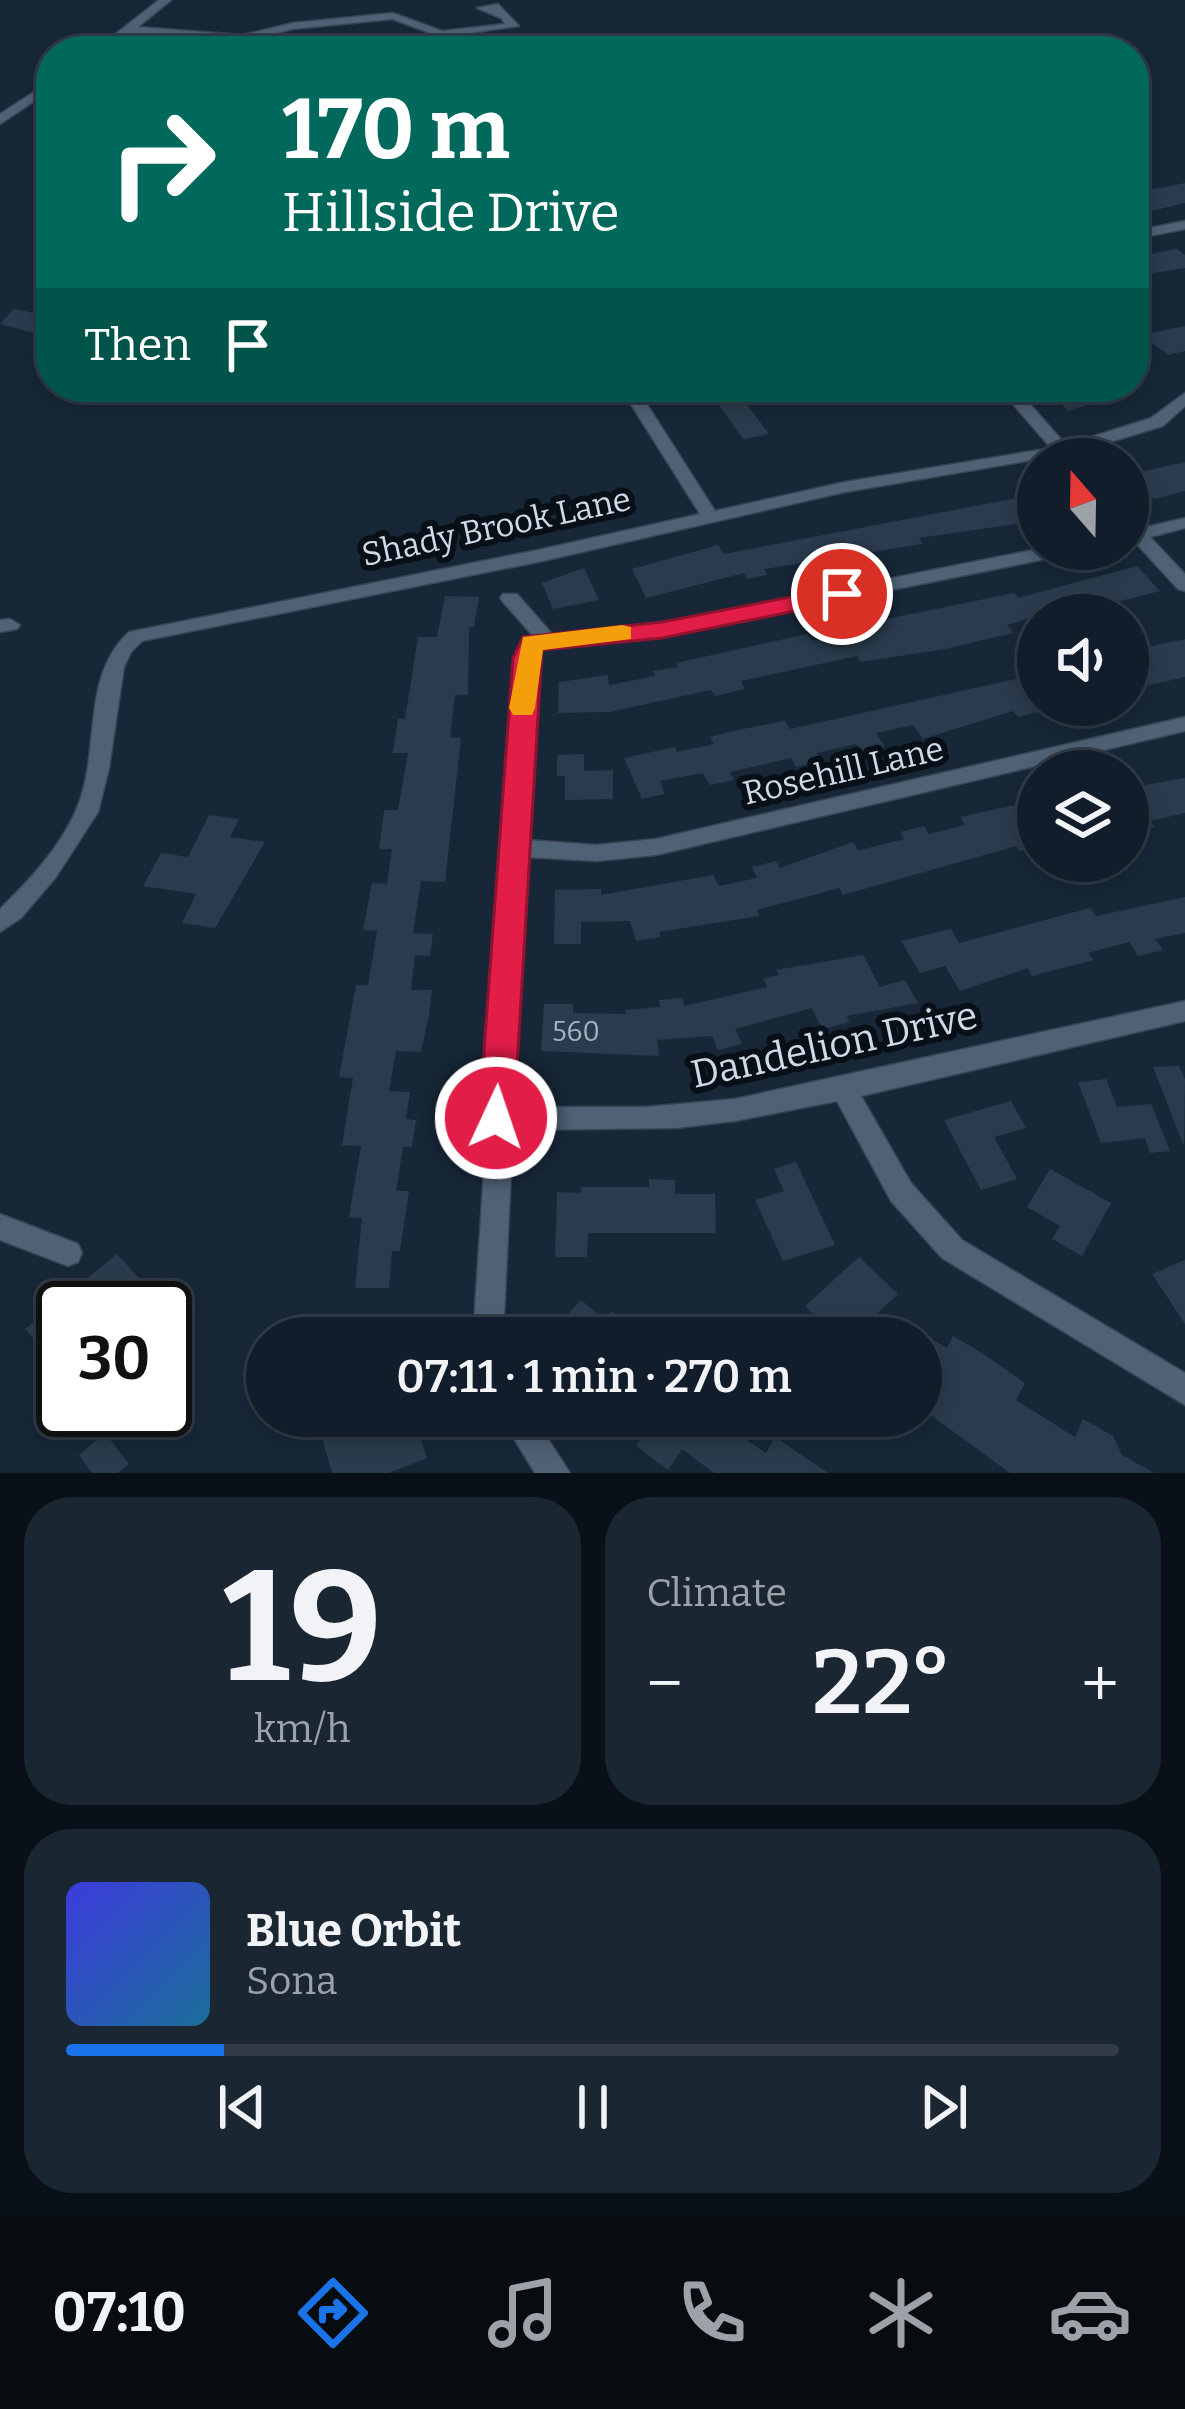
<!DOCTYPE html>
<html lang="en">
<head>
<meta charset="utf-8">
<style>
	body { margin:0; font-family:Bitter,serif; background:#1a2632; color:#f1f3f6; height:100vh; display:flex; flex-direction:column; font-size:45px; white-space:nowrap }
	* { box-sizing:border-box; margin:0 }
	p { font-size:39px; color:#9ca2a8 }
	.icon { flex:none; width:66px; height:66px; fill:none; stroke:currentColor; stroke-width:2; stroke-linecap:round; stroke-linejoin:round }
	.map { position:relative; height:1473px; overflow:hidden }
	.details { display:flex; flex-direction:column; gap:24px; padding:24px; background:#091017; flex:1 }
	.details>* { flex:none }
	.top-card { position:absolute; left:36px; top:36px; width:1113px; height:366px; border-radius:48px; box-shadow:0 6px 18px #0003,0 0 0 3px #303b47; background:#00695c; color:#fff; overflow:hidden }
	.needle { width:78px; rotate:340deg }
	.tools { position:absolute; left:1017px; top:438px; display:grid; gap:24px }
	.tools a { display:grid; place-items:center; width:132px; height:132px; border-radius:50%; background:#111d2a; box-shadow:0 6px 18px #0003,0 0 0 3px #303b47; font-size:60px }
	.speed { position:absolute; left:36px; top:1281px; display:flex; gap:24px; font-size:60px; font-weight:700; text-align:center }
	.speed>* { display:grid; place-content:center; width:156px; height:156px; border-radius:50%; background:#111d2a; box-shadow:0 6px 18px #0003,0 0 0 3px #303b47; line-height:1 }
	.speed .limit { border:6px solid #111; border-radius:18px; background:#fff; color:#111 }
	.pin { position:absolute; display:grid; place-items:center; width:102px; height:102px; color:#fff; margin:-51px; border:6px solid #fff; border-radius:50%; box-shadow:0 3px 12px #0007 }
	.me { position:absolute; width:132px; margin:-66px; rotate:3deg; stroke-linejoin:round; filter:drop-shadow(0 0 9px #0008) }
	.turn { display:flex; align-items:center; gap:42px; height:252px; padding:0 48px; font-size:54px }
	.turn .icon { width:156px; height:156px; stroke-width:2.5 }
	.turn b { display:block; font-size:84px; line-height:102px }
	.then { display:flex; align-items:center; height:114px; padding:0 48px; background:#0003; gap:24px; font-size:45px }
	.big { font-size:90px; font-weight:600; line-height:1.1 }
	.details .card { flex:1; display:flex; flex-direction:column; justify-content:center; gap:18px; min-width:0; padding:0 42px; border-radius:48px; background:#1a2632 }
	.details .dial { align-items:center; gap:0 }
	.dial b { font-size:156px; line-height:1 }
	.song { display:flex; align-items:center; gap:36px }
	.cover { width:144px; height:144px; border-radius:18px; background:linear-gradient(135deg,hsl(240 70% 55%),hsl(200 70% 35%)) }
	.played { height:12px; border-radius:6px; background:linear-gradient(90deg,#1a73e8 15%,#303b47 15%) }
	.keys { display:flex; justify-content:space-around; direction:ltr }
	.heat { display:flex; justify-content:space-between; align-items:center; font-size:66px; direction:ltr }
	.details .tiles { flex:1; display:grid; gap:24px; grid-template-columns:1fr 1fr }
	.card:last-child { grid-column:span 2 }
	.trip { position:absolute; left:246px; top:1317px; width:696px; height:120px; border-radius:60px; background:#111d2a; box-shadow:0 6px 18px #0003,0 0 0 3px #303b47; font-weight:600; line-height:120px; text-align:center }
	.menu { display:flex; height:192px; justify-content:space-around; align-items:center; background:#070c11; color:#9ca2a8 }
	.menu .icon { width:84px; height:84px }
	.menu .selected { color:#1a73e8 }
	.menu b { font-size:54px; color:#f1f3f6 }
	.map>svg:first-child { display:block }
</style>
</head>
<body>
<div class="map">
<svg width="1185" height="1473" viewBox="0 0 1185 1473">
	<rect width="100%" height="100%" fill="#172738"/>
	<g fill="#2a3b4d">
		<path d="M1185 183V203L1134 215V193Z"/>
		<path d="M1177 249 1185 255V268L1134 276V257Z"/>
		<path d="M14 309 51 316V337L0 324Z"/>
		<path d="M1185 326V351L1168 355 1142 335Z"/>
		<path d="M1043 387H1117L1118 395 1068 411Z"/>
		<path d="M743 399 769 434 743 439 718 404Z"/>
		<path d="M1185 462V491L1154 499 1133 479 1146 476 1141 472Z"/>
		<path d="M1038 494V521L919 538 923 544 764 569 767 575 747 579 744 573 646 598 632 569 718 545 724 554Z"/>
		<path d="M1137 566 1160 591 1067 615H1038L1007 625 1013 633 945 649 861 662 857 656 741 681 745 689 715 696 711 690 609 712 558 713 559 682 608 675 609 685 655 676 653 671 678 667 676 663 807 634 812 641 866 629 862 624 1014 593 1018 598Z"/>
		<path d="M584 568 599 600 553 609 542 583Z"/>
		<path d="M445 596 479 597 474 627H469L468 695H455L450 737 461 738 445 882 421 881 413 933 433 934 430 956 415 955 411 990H432L429 1015 421 1052 396 1051 389 1091 410 1092 406 1119 416 1120 412 1147H403L396 1191H409L400 1251H392L389 1288H355L362 1218 349 1217 361 1146 342 1145 353 1078 339 1077 356 985H368L377 931 363 930 372 883 387 884 392 849H379L384 810H398L408 753H393L398 719H405L418 637H437Z"/>
		<path d="M1185 639V677L1128 690V651Z"/>
		<path d="M1038 674V712L1018 717 1013 711 923 739 913 725 876 733 885 747 862 752 856 744 817 753 822 761 796 767 791 758 730 772 734 780 710 785 703 773 660 781 665 794 642 799 624 758 675 747 677 752 714 744 710 737 737 730 785 721 790 729Z"/>
		<path d="M584 754V771L613 770V799L565 800V776H557V755Z"/>
		<path d="M1185 778V813L1150 821 1155 827 1128 833V788Z"/>
		<path d="M1038 800V846L1019 851 1016 846 843 895 839 888 757 910 759 916 659 932 661 937 636 941 630 921 581 922V944H554L555 890 601 889V895L713 875 719 886 757 878 752 867 776 861 780 868 853 842 858 850 864 849 904 839 900 832 924 826 929 834 965 825 960 817Z"/>
		<path d="M209 815 239 819 230 837 265 842 215 928 182 923 196 894 143 886 161 853 188 857Z"/>
		<path d="M1185 897V933L1155 939 1163 950 1138 956 1129 942 1088 953 1094 960 1032 976 1028 968 960 991 945 966 920 973 901 941 951 929 959 943 1090 908 1096 916Z"/>
		<path d="M863 955 880 987 905 980 918 1003 846 1016 850 1022 822 1029 812 1008 735 1029 742 1044 718 1050 712 1036 657 1040 659 1056 541 1051 544 1004H573V1013L626 1014 625 1010 660 1007 659 1000 683 998 684 1006 767 987 763 979 779 975 776 970Z"/>
		<path d="M1179 1066 1185 1079 1184 1146 1153 1067Z"/>
		<path d="M1106 1079 1117 1107 1151 1104 1170 1151 1150 1153 1145 1138 1101 1143 1078 1082Z"/>
		<path d="M1011 1101 1026 1128 994 1137 1017 1179 981 1190 944 1120Z"/>
		<path d="M796 1162 835 1245 783 1261 755 1200 784 1191 774 1169Z"/>
		<path d="M1050 1169 1111 1203 1082 1256 1052 1239 1060 1226 1027 1207Z"/>
		<path d="M649 1179 675 1180V1194H715L716 1233H588L587 1257H555L557 1192 581 1193V1187H649Z"/>
		<path d="M117 1254 153 1293 136 1308H63V1372L25 1329Z"/>
		<path d="M859 1257 898 1294 852 1338H838L805 1306Z"/>
		<path d="M1185 1260V1324L1152 1274Z"/>
		<path d="M581 1300 604 1319 612 1311 644 1338H586L566 1316Z"/>
		<path d="M394 1315 398 1338H325L324 1330Z"/>
		<path d="M921 1333 947 1348 953 1336 982 1353 1025 1383 1016 1400 1075 1437 1083 1419 1113 1436 1122 1455 1154 1473H1010L921 1408Z"/>
		<path d="M349 1416H413L427 1458 389 1473H332L319 1428Z"/>
		<path d="M658 1416H733L726 1426 766 1453 775 1437 828 1473H714L682 1449 668 1470 636 1446Z"/>
		<path d="M105 1433 129 1464 118 1473H92L79 1455Z"/>
	</g>
	<g fill="none" stroke-linecap="round" stroke-linejoin="round">
		<g stroke="#384453" stroke-width="3">
			<g id="minor">
				<path d="M159 0H171L138 27 242 35 293 23 393 13 442 31 505 24 501 18 477 8 498 4 519 26 441 37 392 19 293 29 242 41 130 33 107 51H94Z"/>
				<path d="M51 81V90L0 124V114Z"/>
				<path d="M1185 221V229L1134 239V231Z"/>
				<path d="M620 387H636L715 511 845 482 1051 448 998 387H1015L1066 445 1151 418 1185 393V406L1163 426 1074 453 1079 459H1038L845 492 538 562 142 641 131 652 124 667 109 768 98 812 56 877 21 918 0 932V909C32 878 67 840 81 797 99 742 83 674 129 632L538 550 700 514Z"/>
				<path d="M1185 518V528L1150 537 1185 574V591L1178 589 1134 541 1128 542V519L1142 528Z"/>
				<path d="M1038 549H1075L1066 555 662 636 540 649 536 658 527 840 596 845 656 839 1185 717V731L656 855 596 861 526 857 514 1107H646L735 1099 1185 1001V1021L861 1096 911 1183 962 1240 1185 1373V1405L942 1258 891 1201 837 1101 735 1121 676 1128 513 1130 503 1338H473L487 1126 483 1118 488 1110 504 853 501 848 504 842 516 658 525 638 533 636 503 602 500 598 503 594H517L553 635 662 624Z"/>
				<path d="M10 619 20 625 17 629 0 632V620Z"/>
				<path d="M0 1214 78 1244 82 1253 78 1262 68 1266 0 1240Z"/>
				<path d="M500 1416H533L570 1473H535Z"/>
			</g>
		</g>
		<use href="#minor" fill="#4f6175" fill-rule="evenodd"/>
	</g>
	<path fill="#e11d48" stroke="#92132f" stroke-width="3" d="M842 587 854 594 850 600 662 638 542 650 514 1118 509 1129 496 1133 484 1129 479 1118 513 658 523 637 662 622Z"/>
	<path fill="#f59e0b" d="M622 625 631 627V639L543 650 535 708 532 715H513L509 708 523 637Z"/>
	<g text-anchor="middle" stroke-width="12" stroke-linejoin="round" paint-order="stroke">
		<g font-size="27" fill="#a6b2c0">
			<text x="576" y="1041">560</text>
		</g>
		<g font-size="33" fill="#d0dae6" stroke="#080f17">
			<text transform="translate(496 526) rotate(-12)" y="12">Shady Brook Lane</text>
			<text transform="translate(843 770) rotate(-13)" y="12">Rosehill Lane</text>
		</g>
		<g font-size="39" fill="#d0dae6" stroke="#080f17">
			<text transform="translate(834 1044) rotate(-12)" y="14">Dandelion Drive</text>
		</g>
	</g>
</svg>
<div class="tools">
<a><svg class="needle" viewBox="-14 -14 28 28"><path d="M0-13l5 13h-10z" fill="#e53935"/><path d="M0 13l5-13h-10z" fill="#9ca2a8"/></svg></a>
<a><svg class="icon" aria-label="sound" viewBox="0 0 24 24"><path d="M4 9h4l5-4v14l-5-4H4zM17 9q2 3 0 6"/></svg></a>
<a><svg class="icon" aria-label="layers" viewBox="0 0 24 24"><path d="M12 4l9 5-9 5-9-5zM3 14l9 5 9-5"/></svg></a>
</div>
<div class="speed"><div class="limit">30</div></div>
<div class="pin" style="left:842px;top:594px;background:#d93025"><svg class="icon" aria-label="arrive" viewBox="0 0 24 24"><path d="M6 21V4h12l-3 4 3 4H6"/></svg></div>
<svg class="me" style="left:496px;top:1118px" viewBox="-20 -20 40 40"><circle r="17" fill="#e11d48" stroke="#fff" stroke-width="3"/><path d="M0-11L8 9 0 5-8 9z" fill="#fff"/></svg>
<div class="trip">07:11 · 1 min · 270 m</div>
<div class="top-card">
<div class="turn"><svg class="icon" aria-label="right" viewBox="0 0 24 24"><path d="M7 20v-9h11M14 6l5 5-5 5"/></svg><div><b>170 m</b>Hillside Drive</div></div>
<div class="then">Then<svg class="icon" aria-label="arrive" viewBox="0 0 24 24"><path d="M6 21V4h12l-3 4 3 4H6"/></svg></div>
</div>
</div>
<section class="details">
<div class="tiles">
<div class="card dial"><b>19</b><p>km/h</p></div>
<div class="card"><p>Climate</p>
<div class="heat"><a>−</a><b class="big">22°</b><a>+</a></div>
</div>
<div class="card">
<div class="song"><i class="cover"></i><div><b>Blue Orbit</b><p>Sona</p></div></div>
<div class="played"></div>
<div class="keys"><svg class="icon" aria-label="previous" viewBox="0 0 24 24"><path d="M18 5L8 12l10 7zM5 5v14"/></svg><svg class="icon" aria-label="pause" viewBox="0 0 24 24"><path d="M8 5v14M16 5v14"/></svg><svg class="icon" aria-label="next" viewBox="0 0 24 24"><path d="M6 5l10 7-10 7zM19 5v14"/></svg></div>
</div>
</div>
</section>
<nav class="menu">
<b>07:10</b>
<svg class="icon selected" aria-label="directions" viewBox="0 0 24 24"><path d="M12 3l9 9-9 9-9-9zM9 14v-3h6M13 9l2 2-2 2"/></svg>
<svg class="icon" aria-label="music" viewBox="0 0 24 24"><path d="M9 18V5l10-2v13"/><circle cx="6" cy="18" r="3"/><circle cx="16" cy="16" r="3"/></svg>
<svg class="icon" aria-label="phone" viewBox="0 0 24 24"><path d="M5 4h4l2 5-3 2q2 4 5 5l2-3 5 2v4C11 20 4 13 5 4z"/></svg>
<svg class="icon" aria-label="climate" viewBox="0 0 24 24"><path d="M12 3v18M4 7l16 10M4 17L20 7"/></svg>
<svg class="icon" aria-label="car" viewBox="0 0 24 24"><path d="M5 17H2v-5l4-1 3-4h7l3 4 3 1v5h-3M9 17h6M6 11h13"/><circle cx="7" cy="17" r="2"/><circle cx="17" cy="17" r="2"/></svg>
</nav>
</body>
</html>
